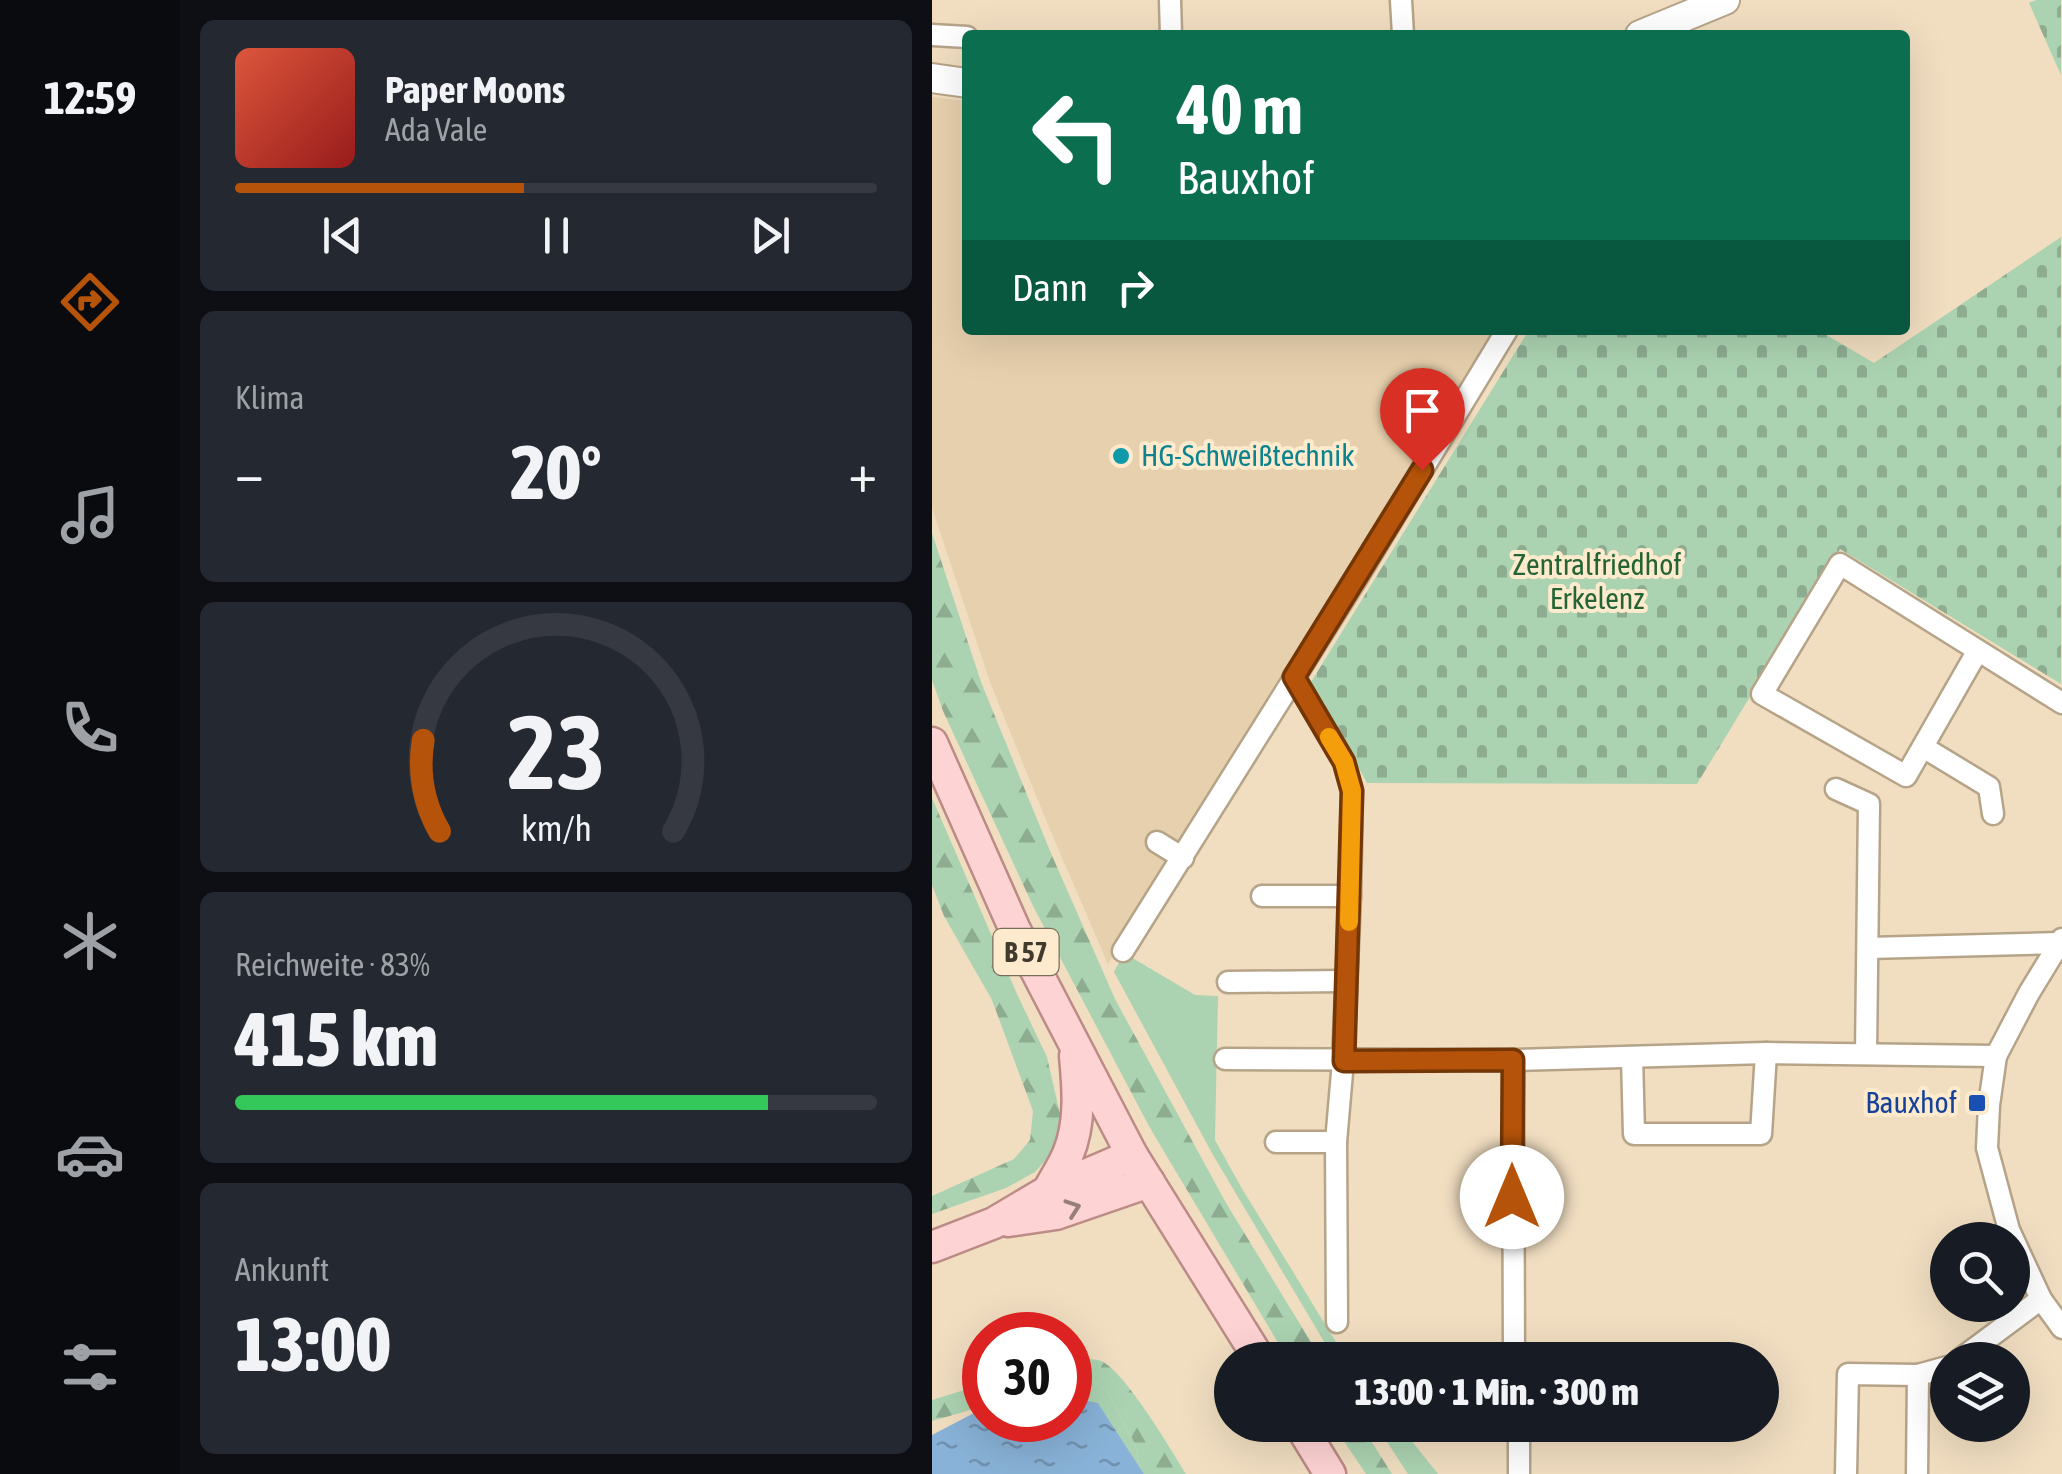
<!DOCTYPE html>
<html lang="de">
<head>
<meta charset="utf-8">
<style>
	body { margin:0; font-family:"Asap Condensed",sans-serif; background:#242831; color:#f1f3f6; height:100vh; display:flex; flex-direction:column; font-size:38px; white-space:nowrap }
	* { box-sizing:border-box; margin:0 }
	p { font-size:32px; color:#9ea1a6 }
	.icon { flex:none; width:55px; height:55px; fill:none; stroke:currentColor; stroke-width:2; stroke-linecap:round; stroke-linejoin:round }
	.map { position:relative; flex:1; overflow:hidden }
	.drawer { display:flex; flex-direction:column; gap:20px; padding:20px; background:#0d0f14; width:752px }
	.drawer>* { flex:none }
	.hud { position:absolute; left:30px; top:30px; width:948px; height:305px; border-radius:10px; box-shadow:0 10px 40px #0002; background:#0b6e4f; color:#fff; overflow:hidden }
	.controls { position:absolute; left:998px; top:1222px; display:grid; gap:20px }
	.controls a { display:grid; place-items:center; width:100px; height:100px; border-radius:50%; background:#171b24; box-shadow:0 10px 40px #0002; font-size:50px }
	.speed { position:absolute; left:30px; top:1312px; display:flex; gap:20px; font-size:50px; font-weight:700; text-align:center }
	.speed>* { display:grid; place-content:center; width:130px; height:130px; border-radius:50%; background:#171b24; box-shadow:0 10px 40px #0002; line-height:1 }
	.speed .limit { border:15px solid #d22; background:#fff; color:#111 }
	.pin { position:absolute; display:grid; place-items:center; width:85px; height:85px; color:#fff; margin:-102px -42px; border-radius:50% 50% 50% 0; rotate:-45deg; box-shadow:0 0 10px #0007 }
	.pin .icon { rotate:45deg }
	.me { position:absolute; width:110px; margin:-55px; rotate:0deg; stroke-linejoin:round; filter:drop-shadow(0 0 8px #0008) }
	.turn { display:flex; align-items:center; gap:35px; height:210px; padding:0 50px; font-size:45px }
	.turn .icon { width:130px; height:130px; stroke-width:2.5 }
	.turn b { display:block; font-size:70px; line-height:85px }
	.then { display:flex; align-items:center; height:95px; padding:0 50px; background:#0003; gap:20px; font-size:38px }
	.big { font-size:75px; font-weight:800; line-height:1.1 }
	.drawer .widget { flex:1; display:flex; flex-direction:column; justify-content:center; gap:15px; min-width:0; padding:0 35px; border-radius:15px; background:#242831 }
	.drawer .dial { align-items:center; gap:0 }
	.dial svg { height:260px; overflow:visible; fill:none; stroke:#363941; stroke-width:7; stroke-linecap:round; text-anchor:middle }
	.dial text { fill:#f1f3f6; stroke:none }
	.song { display:flex; align-items:center; gap:30px }
	.cover { width:120px; height:120px; border-radius:15px; background:linear-gradient(135deg,hsl(10 70% 55%),hsl(0 70% 35%)) }
	.played { height:10px; border-radius:5px; background:linear-gradient(90deg,#b45309 45%,#363941 45%) }
	.keys { display:flex; justify-content:space-around; direction:ltr }
	.heat { display:flex; justify-content:space-between; align-items:center; font-size:55px; direction:ltr }
	.charge { height:15px; border-radius:8px; background:linear-gradient(90deg,#34c759 83%,#363941 0) }
	.trip { position:absolute; left:282px; top:1342px; width:565px; height:100px; border-radius:50px; background:#171b24; box-shadow:0 10px 40px #0002; font-weight:800; line-height:100px; text-align:center }
	main { display:flex; flex:1; min-height:0 }
	.dock { display:flex; flex-direction:column; width:180px; justify-content:space-around; align-items:center; background:#090b0e; color:#9ea1a6 }
	.dock .icon { width:70px; height:70px }
	.dock .current { color:#b45309 }
	.dock b { font-size:45px; color:#f1f3f6 }
	.map>svg:first-child { display:block }
</style>
</head>
<body>
<main>
<nav class="dock">
<b>12:59</b>
<svg class="icon current" aria-label="directions" viewBox="0 0 24 24"><path d="M12 3l9 9-9 9-9-9zM9 14v-3h6M13 9l2 2-2 2"/></svg>
<svg class="icon" aria-label="music" viewBox="0 0 24 24"><path d="M9 18V5l10-2v13"/><circle cx="6" cy="18" r="3"/><circle cx="16" cy="16" r="3"/></svg>
<svg class="icon" aria-label="phone" viewBox="0 0 24 24"><path d="M5 4h4l2 5-3 2q2 4 5 5l2-3 5 2v4C11 20 4 13 5 4z"/></svg>
<svg class="icon" aria-label="climate" viewBox="0 0 24 24"><path d="M12 3v18M4 7l16 10M4 17L20 7"/></svg>
<svg class="icon" aria-label="car" viewBox="0 0 24 24"><path d="M5 17H2v-5l4-1 3-4h7l3 4 3 1v5h-3M9 17h6M6 11h13"/><circle cx="7" cy="17" r="2"/><circle cx="17" cy="17" r="2"/></svg>
<svg class="icon" aria-label="filters" viewBox="0 0 24 24"><path d="M4 7h16M4 17h16"/><circle cx="9" cy="7" r="2"/><circle cx="15" cy="17" r="2"/></svg>
</nav>
<section class="drawer">
<div class="widget">
<div class="song"><i class="cover"></i><div><b>Paper Moons</b><p>Ada Vale</p></div></div>
<div class="played"></div>
<div class="keys"><svg class="icon" aria-label="previous" viewBox="0 0 24 24"><path d="M18 5L8 12l10 7zM5 5v14"/></svg><svg class="icon" aria-label="pause" viewBox="0 0 24 24"><path d="M8 5v14M16 5v14"/></svg><svg class="icon" aria-label="next" viewBox="0 0 24 24"><path d="M6 5l10 7-10 7zM19 5v14"/></svg></div>
</div>
<div class="widget"><p>Klima</p>
<div class="heat"><a>−</a><b class="big">20°</b><a>+</a></div>
</div>
<div class="widget dial"><svg viewBox="0 0 100 80">
<path d="M14 69A42 42 0 1 1 86 69"/>
<path d="M14 69A42 42 0 0 1 9 41" stroke="#b45309"/>
<text x="50" y="56" font-size="32" font-weight="700">23</text>
<text x="50" y="72" font-size="11">km/h</text>
</svg></div>
<div class="widget"><p>Reichweite · 83%</p><b class="big">415 km</b><div class="charge"></div></div>
<div class="widget"><p>Ankunft</p><b class="big">13:00</b></div>
</section>
<div class="map">
<svg width="1130" height="1474" viewBox="0 0 1130 1474">
	<defs>
		<pattern id="forest-firs" width="22" height="20" patternUnits="userSpaceOnUse" patternTransform="scale(2.5)"><rect width="22" height="20" fill="#abd3b1"/><path d="M5 1l3.5 6h-7zM16 11l3.5 6h-7z" fill="#8dac90"/></pattern>
		<pattern id="cemetery-stones" width="16" height="16" patternUnits="userSpaceOnUse" patternTransform="scale(2.5)"><rect width="16" height="16" fill="#abd3b1"/><path d="M2 7V4a2 2 0 0 1 4 0v3zM10 15v-3a2 2 0 0 1 4 0v3z" fill="#8dac90"/></pattern>
		<pattern id="water-ripples" width="26" height="14" patternUnits="userSpaceOnUse" patternTransform="scale(2.5)"><rect width="26" height="14" fill="#88b2d7"/><path d="M2 4q2-2 4 0t4 0M15 11q2-2 4 0t4 0" fill="none" stroke="#7192af"/></pattern>
	</defs>
	<rect width="100%" height="100%" fill="#f1dec1"/>
	<path fill="#e7d0ad" d="M0 97 35 101V330H567L419 577 176 964 118 830 59 685 0 508Z"/>
	<g fill="#abd3b1">
		<path d="M192 953 263 995 286 996 283 1140 309 1187 415 1360H403L281 1155 182 972Z"/>
		<path d="M156 1375 176 1393 203 1444 208 1468 166 1403 138 1397V1379Z"/>
		<path d="M444 1425H467L506 1474H476Z"/>
	</g>
	<g fill="url(#forest-firs)">
		<path d="M0 533 49 682 118 851 183 999 294 1203 390 1360H358L348 1346 218 1128 101 906 11 711 0 680Z"/>
		<path d="M0 798 85 994 115 1057 128 1114 122 1151 103 1172 74 1188 0 1214V1196L82 1159 98 1140 101 1111 60 1000 12 916 0 885Z"/>
		<path d="M146 1357C153 1359 163 1359 169 1361 192 1370 240 1451 254 1474H212L208 1468 203 1444 176 1393 156 1375 138 1379V1359Z"/>
		<path d="M52 1384V1406L0 1421V1400Z"/>
		<path d="M401 1425H429L460 1474H434Z"/>
	</g>
	<g fill="url(#cemetery-stones)">
		<path d="M1104 0H1129V75L1097 3Z"/>
		<path d="M1129 237V684L908 549 765 784 435 783 379 682 597 330H886L942 363Z"/>
	</g>
	<path fill="url(#water-ripples)" d="M138 1397 166 1403 212 1474H0V1435L42 1413 52 1411V1420H138Z"/>
	<g fill="none" stroke-linecap="round" stroke-linejoin="round">
		<g stroke="#b6a489" stroke-width="25">
			<g id="street">
				<path d="M238 0 239 35"/>
				<path d="M469 0 471 35"/>
				<path d="M0 35 35 37"/>
				<path d="M1045 652 974 776 830 694 908 564 1130 703"/>
				<path d="M362 677 412 762 420 791 418 896 411 1061 404 1142 405 1322"/>
				<path d="M991 747 1057 787 1061 814"/>
				<path d="M904 789 937 804 934 1054"/>
				<path d="M225 842 251 858"/>
				<path d="M330 896H418"/>
				<path d="M1130 939 1097 993 1064 1056 1057 1105 1055 1148 1077 1230 1109 1299 1130 1328"/>
				<path d="M936 948 1126 943"/>
				<path d="M191 951 426 576 575 330"/>
				<path d="M296 982 413 981"/>
				<path d="M700 1057 702 1134H829L834 1053"/>
				<path d="M293 1059 581 1060 834 1053 1064 1056"/>
				<path d="M581 1060 582 1360"/>
				<path d="M344 1142H404"/>
				<path d="M1027 1360 1109 1299"/>
				<path d="M587 1474V1425"/>
				<path d="M914 1474 916 1374 986 1375 1015 1367"/>
				<path d="M985 1474 986 1375"/>
			</g>
		</g>
		<g stroke="#b6a489" stroke-width="32">
			<g id="secondary">
				<path d="M708 35 793 0"/>
				<path d="M0 78 35 83"/>
			</g>
		</g>
		<g stroke="#bc8b86" stroke-width="35">
			<g id="primary">
				<path d="M0 743 83 930 200 1155 328 1360"/>
				<path d="M116 1191C123 1178 131 1166 136 1154 149 1123 146 1088 143 1056"/>
				<path d="M76 1221 124 1214 217 1182"/>
				<path d="M0 1247 62 1223 116 1191 200 1155"/>
				<path d="M368 1425 398 1474"/>
			</g>
		</g>
		<use href="#street" stroke="#fff" stroke-width="20"/>
		<use href="#secondary" stroke="#fff" stroke-width="28"/>
		<use href="#primary" stroke="#fed3d3" stroke-width="30"/>
	</g>
	<defs><path id="oneway-chevron" d="M-2-3.5L2.5 0L-2 3.5" fill="none" stroke-width="1.6" stroke-linecap="round" stroke-linejoin="round" transform="scale(2.5)"/></defs>
	<use stroke="#967f78" href="#oneway-chevron" transform="translate(141 1208) rotate(-19)"/>
	<g fill="none" stroke-linecap="round" stroke-linejoin="round">
		<g stroke="#753606" stroke-width="25">
			<path id="route" d="M490 470 362 677 412 762 420 791 412 1061 581 1060 580 1197"/>
		</g>
		<use href="#route" stroke="#b45309" stroke-width="18"/>
		<path stroke="#f59e0b" stroke-width="18" d="M397 737 412 762 420 791 417 922"/>
	</g>
	<circle fill="#0f9aa8" stroke="#feebce" stroke-width="4" cx="189" cy="456" r="10"/>
	<rect fill="#1a4fb4" stroke="#feebce" stroke-width="4" x="1035" y="1093" width="20" height="20" rx="5"/>
	<g text-anchor="middle" stroke-width="8" stroke-linejoin="round" paint-order="stroke">
		<rect fill="#feebce" stroke="#7a6f5e" stroke-width="2.5" x="61.5" y="929" width="65" height="46" rx="8"/>
		<g font-size="28" font-weight="bold" fill="#413a2e">
			<text x="94" y="962">B 57</text>
		</g>
		<g font-size="30" fill="#0d838f" stroke="#feebce" text-anchor="start">
			<text x="209" y="466">HG-Schweißtechnik</text>
		</g>
		<g font-size="30" fill="#256435" stroke="#feebce">
			<text x="665" y="575">Zentralfriedhof<tspan x="665" dy="34">Erkelenz</tspan></text>
		</g>
		<g font-size="30" fill="#164399" stroke="#feebce" text-anchor="end">
			<text x="1025" y="1113">Bauxhof</text>
		</g>
	</g>
</svg>
<div class="controls">
<a><svg class="icon" aria-label="search" viewBox="0 0 24 24"><circle cx="10" cy="10" r="6"/><path d="M15 15l6 6"/></svg></a>
<a><svg class="icon" aria-label="layers" viewBox="0 0 24 24"><path d="M12 4l9 5-9 5-9-5zM3 14l9 5 9-5"/></svg></a>
</div>
<div class="speed"><div class="limit">30</div></div>
<div class="pin" style="left:490px;top:470px;background:#d93025"><svg class="icon" aria-label="arrive" viewBox="0 0 24 24"><path d="M6 21V4h12l-3 4 3 4H6"/></svg></div>
<svg class="me" style="left:580px;top:1197px" viewBox="-20 -20 40 40"><circle r="19" fill="#fff"/><path d="M0-13L10 11 0 6-10 11z" fill="#b45309"/></svg>
<div class="trip">13:00 · 1 Min. · 300 m</div>
<div class="hud">
<div class="turn"><svg class="icon" aria-label="left" viewBox="0 0 24 24"><path d="M17 20v-9H6M10 6l-5 5 5 5"/></svg><div><b>40 m</b>Bauxhof</div></div>
<div class="then">Dann<svg class="icon" aria-label="right" viewBox="0 0 24 24"><path d="M7 20v-9h11M14 6l5 5-5 5"/></svg></div>
</div>
</div>
</main>
</body>
</html>
